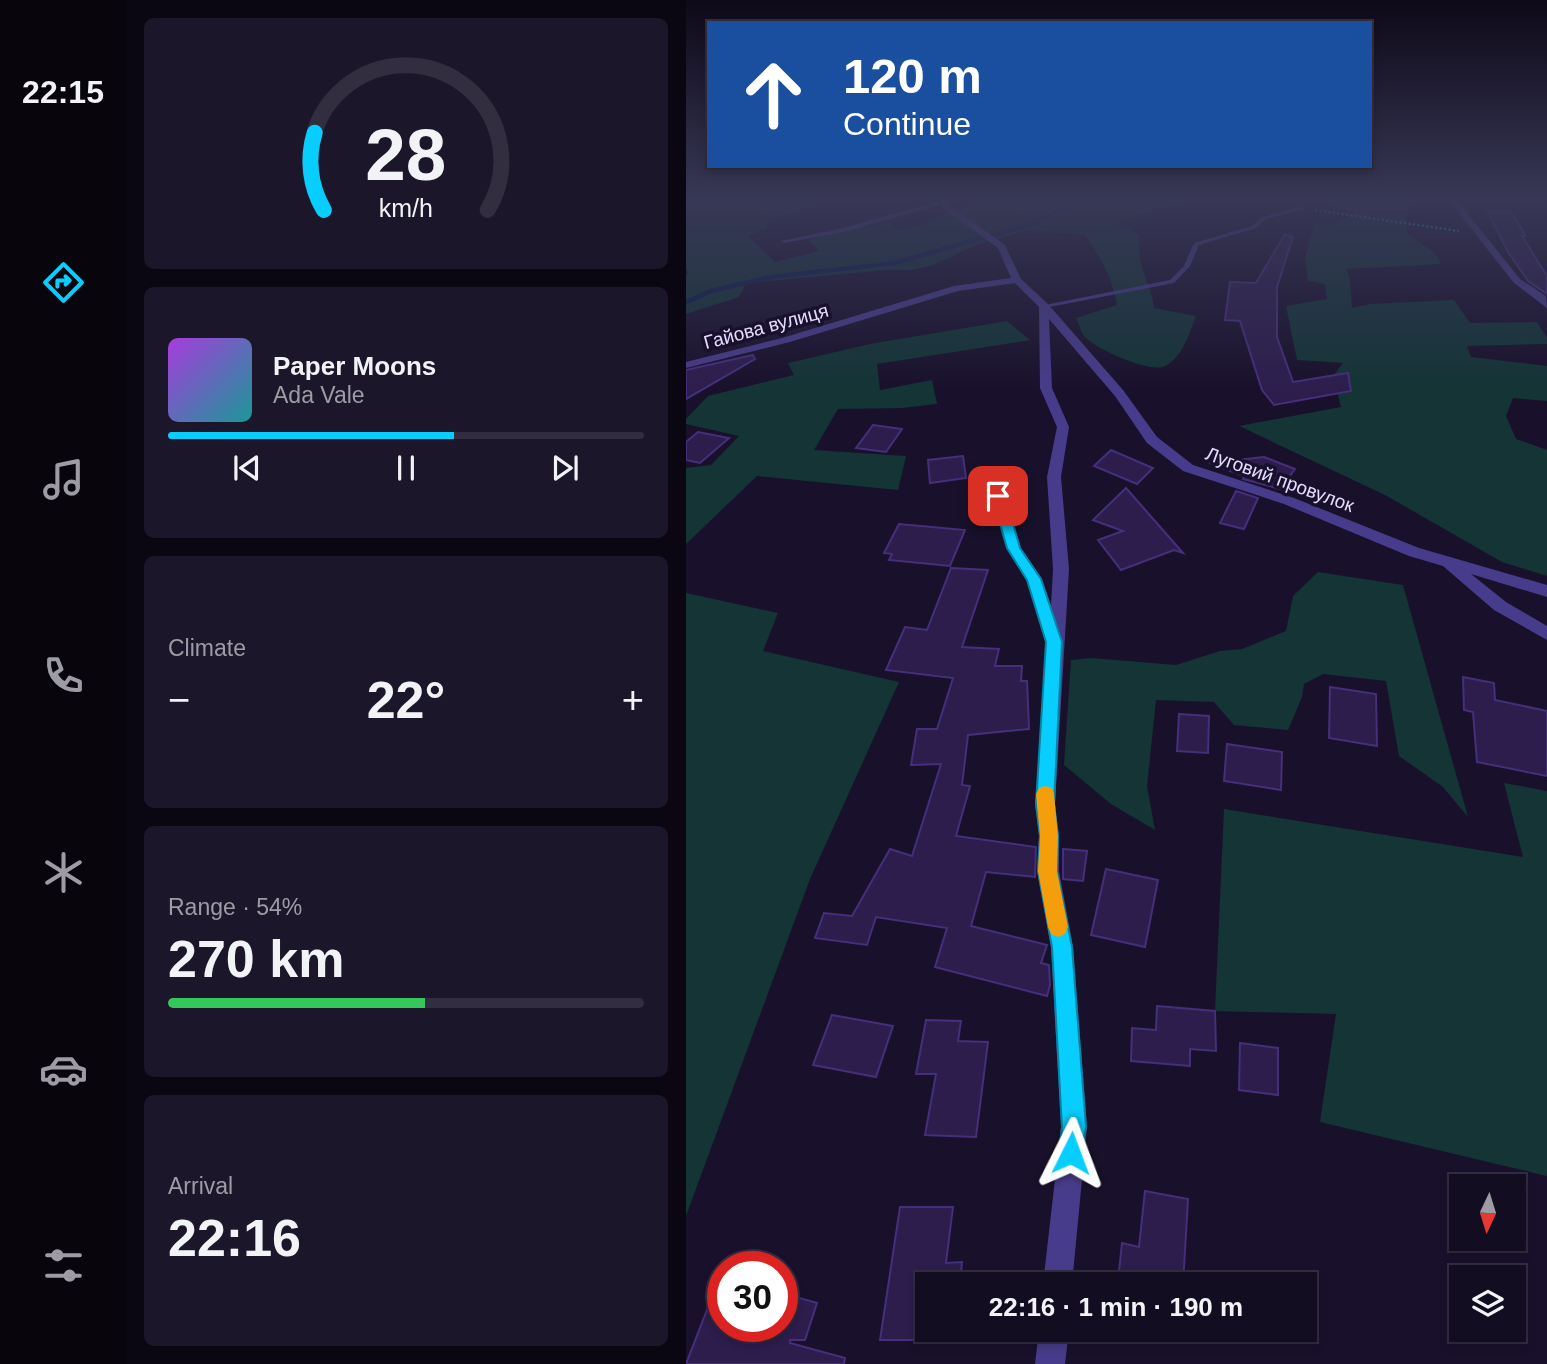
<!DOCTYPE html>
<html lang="en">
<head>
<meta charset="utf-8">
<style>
	body { margin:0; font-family:Arial,sans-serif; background:#1c162a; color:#f1f3f6; height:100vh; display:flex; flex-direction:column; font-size:26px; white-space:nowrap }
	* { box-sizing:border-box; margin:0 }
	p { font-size:23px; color:#9d9ca5 }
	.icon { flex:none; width:38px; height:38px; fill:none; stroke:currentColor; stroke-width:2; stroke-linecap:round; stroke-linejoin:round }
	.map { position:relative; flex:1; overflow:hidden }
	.details { display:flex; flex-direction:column; gap:18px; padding:18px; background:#0a0712; width:560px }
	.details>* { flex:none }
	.banner { position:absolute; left:21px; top:21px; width:665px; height:147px; border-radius:0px; box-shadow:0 4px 10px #0003,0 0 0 2px #322d3f; background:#1a4fa0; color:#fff; overflow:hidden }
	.needle { width:46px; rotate:184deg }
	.controls { position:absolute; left:763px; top:1174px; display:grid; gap:14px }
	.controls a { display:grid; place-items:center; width:77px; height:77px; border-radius:0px; background:#130d21; box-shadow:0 4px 10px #0003,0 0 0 2px #322d3f; font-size:35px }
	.speed { position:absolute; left:21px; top:1251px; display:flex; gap:14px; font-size:35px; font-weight:700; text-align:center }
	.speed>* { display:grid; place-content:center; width:91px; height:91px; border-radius:50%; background:#130d21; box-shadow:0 4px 10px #0003,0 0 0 2px #322d3f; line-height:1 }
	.speed .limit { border:10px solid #d22; background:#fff; color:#111 }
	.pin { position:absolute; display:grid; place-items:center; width:60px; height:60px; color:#fff; margin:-30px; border-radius:14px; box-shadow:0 4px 10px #0006 }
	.me { position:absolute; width:77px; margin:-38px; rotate:3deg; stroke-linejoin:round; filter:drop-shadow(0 0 5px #0008) }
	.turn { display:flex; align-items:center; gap:24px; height:147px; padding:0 21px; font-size:32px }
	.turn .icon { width:91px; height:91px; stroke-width:2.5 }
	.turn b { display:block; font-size:49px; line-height:60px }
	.big { font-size:52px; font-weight:700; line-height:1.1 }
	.details .widget { flex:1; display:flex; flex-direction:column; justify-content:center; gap:10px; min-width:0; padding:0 24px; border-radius:10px; background:#1c162a }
	.details .dial { align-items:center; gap:0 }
	.dial svg { height:182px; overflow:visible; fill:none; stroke:#322d3f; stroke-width:7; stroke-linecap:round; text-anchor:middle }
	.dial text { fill:#f1f3f6; stroke:none }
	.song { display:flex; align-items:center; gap:21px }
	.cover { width:84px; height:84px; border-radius:10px; background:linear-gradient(135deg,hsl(280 70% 55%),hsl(180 70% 35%)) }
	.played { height:7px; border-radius:4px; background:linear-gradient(90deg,#08ceff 60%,#322d3f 60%) }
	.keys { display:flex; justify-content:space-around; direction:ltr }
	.heat { display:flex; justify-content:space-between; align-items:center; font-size:38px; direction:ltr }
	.charge { height:10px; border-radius:5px; background:linear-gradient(90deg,#34c759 54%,#322d3f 0) }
	.trip { position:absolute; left:229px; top:1272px; width:402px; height:70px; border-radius:0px; background:#130d21; box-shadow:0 4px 10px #0003,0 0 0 2px #322d3f; font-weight:700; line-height:70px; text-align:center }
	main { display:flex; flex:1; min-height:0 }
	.tabs { display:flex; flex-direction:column; width:126px; justify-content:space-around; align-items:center; background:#08050d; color:#9d9ca5 }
	.tabs .icon { width:49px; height:49px }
	.tabs .current { color:#08ceff }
	.tabs b { font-size:32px; color:#f1f3f6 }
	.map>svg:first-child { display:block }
</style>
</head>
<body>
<main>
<nav class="tabs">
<b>22:15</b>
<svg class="icon current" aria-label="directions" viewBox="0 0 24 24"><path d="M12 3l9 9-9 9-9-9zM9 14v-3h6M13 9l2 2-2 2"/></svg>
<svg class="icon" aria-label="music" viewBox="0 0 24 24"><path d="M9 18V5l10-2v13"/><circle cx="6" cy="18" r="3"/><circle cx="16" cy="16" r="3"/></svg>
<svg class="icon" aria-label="phone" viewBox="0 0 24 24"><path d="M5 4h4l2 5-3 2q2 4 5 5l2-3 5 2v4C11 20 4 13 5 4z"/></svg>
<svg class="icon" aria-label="climate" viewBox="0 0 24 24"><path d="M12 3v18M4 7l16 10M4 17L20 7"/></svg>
<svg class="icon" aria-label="car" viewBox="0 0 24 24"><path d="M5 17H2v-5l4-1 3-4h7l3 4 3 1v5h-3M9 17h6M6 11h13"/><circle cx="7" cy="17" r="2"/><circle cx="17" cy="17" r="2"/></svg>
<svg class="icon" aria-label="filters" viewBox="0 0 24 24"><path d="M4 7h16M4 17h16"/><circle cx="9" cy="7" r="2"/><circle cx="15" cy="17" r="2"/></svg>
</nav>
<section class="details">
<div class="widget dial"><svg viewBox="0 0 100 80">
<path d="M14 69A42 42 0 1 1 86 69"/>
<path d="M14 69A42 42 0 0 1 10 35" stroke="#08ceff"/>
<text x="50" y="56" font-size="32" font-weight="700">28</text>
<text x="50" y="72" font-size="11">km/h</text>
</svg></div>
<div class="widget">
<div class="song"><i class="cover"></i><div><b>Paper Moons</b><p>Ada Vale</p></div></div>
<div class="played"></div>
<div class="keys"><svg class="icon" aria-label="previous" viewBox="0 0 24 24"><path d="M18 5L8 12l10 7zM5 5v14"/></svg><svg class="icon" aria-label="pause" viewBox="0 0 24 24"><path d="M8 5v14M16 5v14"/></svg><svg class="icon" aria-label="next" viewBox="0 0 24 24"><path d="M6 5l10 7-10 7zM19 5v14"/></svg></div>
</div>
<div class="widget"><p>Climate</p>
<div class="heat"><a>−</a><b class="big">22°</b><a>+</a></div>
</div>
<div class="widget"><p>Range · 54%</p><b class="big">270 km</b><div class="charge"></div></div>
<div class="widget"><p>Arrival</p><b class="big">22:16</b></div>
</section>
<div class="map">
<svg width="861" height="1364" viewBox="0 0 861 1364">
	<rect width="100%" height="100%" fill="#19112c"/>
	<g fill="#143436">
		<path d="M0 199H136C118 219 98 209 80 222L81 229 62 236 89 262 133 251 123 240 153 231 203 222 212 230 235 225 286 203 287 199H516L453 215 431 223 454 235C449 264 465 282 468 308L510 316C504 332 496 358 479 366 465 374 410 349 399 337 395 333 393 323 390 318L431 305C426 277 415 258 399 235L343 230 289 245 248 265 225 270H200L60 283 53 297 0 314V276L3 273 0 268Z"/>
		<path d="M633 199H753L728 201 719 217 722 234 749 253 755 264 661 269 664 280 666 308 684 304 768 300 784 323 851 322 861 338V344L781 346 785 357 861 366V401L827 398 820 416 830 439 861 450V576L816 562 699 495 553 426 655 407 647 376 657 363 611 360 600 306 641 299 639 284 622 281 619 258 629 223 647 225 669 212 636 203Z"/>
		<path d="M321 321 344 340 191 364 194 390 246 380 251 404 216 408 152 409 128 450 220 456 212 490 71 476 0 544V468L25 465 53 436 0 424V419L22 396 108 375 102 363 184 344Z"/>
		<path d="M632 572 717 585 782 817 757 787 713 756 700 681 637 674 618 684 616 697 602 730 548 725 528 702 470 700 461 786 469 830 425 804 378 765 385 660 405 658 490 665 534 651 556 649 600 631 607 596Z"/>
		<path d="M0 593 92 613 77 651 213 682 124 879 0 1216Z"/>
		<path d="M818 783 861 791V1176L634 1122 650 1014 529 1011 538 809 837 857Z"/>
	</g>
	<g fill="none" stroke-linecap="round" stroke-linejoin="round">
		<path stroke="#0b1c4c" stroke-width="4.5" d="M0 302 25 291 85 277 208 263 346 224 398 199"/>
	</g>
	<g fill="#2c1d4d" stroke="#452f7a" stroke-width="2">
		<path d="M801 211 825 212 840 236H836L861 276V294L842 281 822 252Z"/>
		<path d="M599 234 607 237 591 287V337L607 382 662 373 665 391 588 405 576 390 554 321 539 320 544 282 570 283Z"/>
		<path d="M67 355 69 359 0 399V370Z"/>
		<path d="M187 425 216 429 200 452 170 448Z"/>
		<path d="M12 432 43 438 14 463 0 460V442Z"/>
		<path d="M425 450 467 468 451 484 408 466Z"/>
		<path d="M277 456 280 478 244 483 242 460Z"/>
		<path d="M578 457 609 469 594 489 557 479 558 476 523 463Z"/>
		<path d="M440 488 468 520 497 553 488 550 435 570 412 540 437 531 407 520Z"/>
		<path d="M550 491 572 498 558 529 534 523Z"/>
		<path d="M213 524 279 530 264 566 203 560 206 554 198 553Z"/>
		<path d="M265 568 302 570 276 647 313 649 309 666H336L335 681H341L343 729 282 735 276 785 284 786 270 836 350 847 349 877 300 872 285 926 361 945 355 963 363 965 364 985 361 996 249 967 261 928 190 917 181 945 129 938 138 913 166 916 204 849 226 856 255 764 225 765 231 729H251L267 678 200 670 219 627 241 630Z"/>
		<path d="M777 677 808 683 809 700 861 711V776L791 762 787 712 778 710Z"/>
		<path d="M644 687 690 694 691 746 643 738Z"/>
		<path d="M493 714 523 716 522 753 491 751Z"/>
		<path d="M541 744 596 752 595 790 538 781Z"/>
		<path d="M377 849 401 851 397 881 377 879Z"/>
		<path d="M420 869 472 880 459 947 405 935Z"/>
		<path d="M471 1006 529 1011 530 1051 504 1049V1066L445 1061 446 1028 470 1030Z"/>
		<path d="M146 1015 207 1026 190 1077 127 1065Z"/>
		<path d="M240 1020 275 1021 272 1041 302 1042 290 1137 239 1135 250 1074H230Z"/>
		<path d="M554 1043 592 1048V1095L553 1090Z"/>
		<path d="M459 1191 502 1199 497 1284H448L432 1281 436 1243 453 1247Z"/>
		<path d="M214 1207H267L260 1263 276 1262 274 1284H242V1340H194Z"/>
		<path d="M36 1271 37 1326H96V1293L131 1303 119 1340H104V1343L159 1358 158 1364H0Z"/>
	</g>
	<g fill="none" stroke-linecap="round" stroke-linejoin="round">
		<path stroke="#30bac0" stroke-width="2.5" stroke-dasharray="2 2.5" stroke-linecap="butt" d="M629 210 773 231"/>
		<g fill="#473c8b" fill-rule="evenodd">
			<path d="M262 199 264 202 158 232 98 243 95 241 157 228Z"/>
			<path d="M617 206 619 209 580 219 570 228 513 245 504 266 488 283 358 308 354 306 484 280 498 266 508 243 566 226 576 217Z"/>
		</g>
		<g fill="#473c8b" fill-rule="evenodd">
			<path d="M259 199H268L263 205 319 245 335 279 362 304 437 390 471 437 507 465 608 498 733 548 861 585V597L785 574 820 602 861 626V640L808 610 757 566 723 556 598 504 497 471 461 443 429 396 363 319 366 388 383 427 375 477 383 569 369 804 373 836V871L387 947 401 1127 386 1284H357L375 1127 365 947 351 871 353 836 349 804 362 640 358 635 340 579 321 548 305 496 312 492 319 496 335 548 356 579 365 606 367 569 361 477 371 427 354 388 353 307 329 283 272 291 104 342 0 368V362L96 338 268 286 325 278 312 248 255 207Z"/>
			<path d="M762 199H770L834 279 860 296 861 308 828 283Z"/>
			<path d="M353 1330H383L379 1364H349Z"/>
		</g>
	</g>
	<linearGradient id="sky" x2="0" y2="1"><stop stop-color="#0e0918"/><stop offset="0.51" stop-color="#383856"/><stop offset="1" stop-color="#383856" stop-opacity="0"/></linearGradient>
	<rect width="861" height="390" fill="url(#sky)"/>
	<path fill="#08ceff" stroke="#0586a6" stroke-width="2" d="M312 492 319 496 334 548 355 579 376 642 368 804 372 836 371 871 386 947 400 1127 394 1162 385 1165 377 1162 373 1153 376 1127 366 947 352 871 354 836 350 804 360 642 341 580 321 548 306 496Z"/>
	<path fill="#f59e0b" d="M359 786 366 788 368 794 372 836 371 871 382 927 379 934 372 937 365 934 362 927 352 871 354 836 350 794 353 788Z"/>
	<g text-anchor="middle" stroke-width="7" stroke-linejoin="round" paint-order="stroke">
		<g font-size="19" fill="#e4dcff" stroke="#19112c">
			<text transform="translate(80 326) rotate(-15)" y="7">Гайова вулиця</text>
			<text transform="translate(594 479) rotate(20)" y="7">Луговий провулок</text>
		</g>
	</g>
</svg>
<div class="controls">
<a><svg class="needle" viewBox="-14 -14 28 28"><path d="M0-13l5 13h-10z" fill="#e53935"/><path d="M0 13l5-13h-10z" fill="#9d9ca5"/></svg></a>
<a><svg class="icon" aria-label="layers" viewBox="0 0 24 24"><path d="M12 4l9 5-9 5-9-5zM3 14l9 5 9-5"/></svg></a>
</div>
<div class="speed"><div class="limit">30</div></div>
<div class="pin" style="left:312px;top:496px;background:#d93025"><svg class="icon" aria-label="arrive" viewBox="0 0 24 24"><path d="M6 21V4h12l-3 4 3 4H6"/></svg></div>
<svg class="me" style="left:385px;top:1153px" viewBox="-20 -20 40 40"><path d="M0-17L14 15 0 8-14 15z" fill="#08ceff" stroke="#fff" stroke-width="4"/></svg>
<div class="trip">22:16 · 1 min · 190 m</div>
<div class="banner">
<div class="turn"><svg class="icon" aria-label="ahead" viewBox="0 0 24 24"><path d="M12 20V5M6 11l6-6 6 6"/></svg><div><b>120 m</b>Continue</div></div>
</div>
</div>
</main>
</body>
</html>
